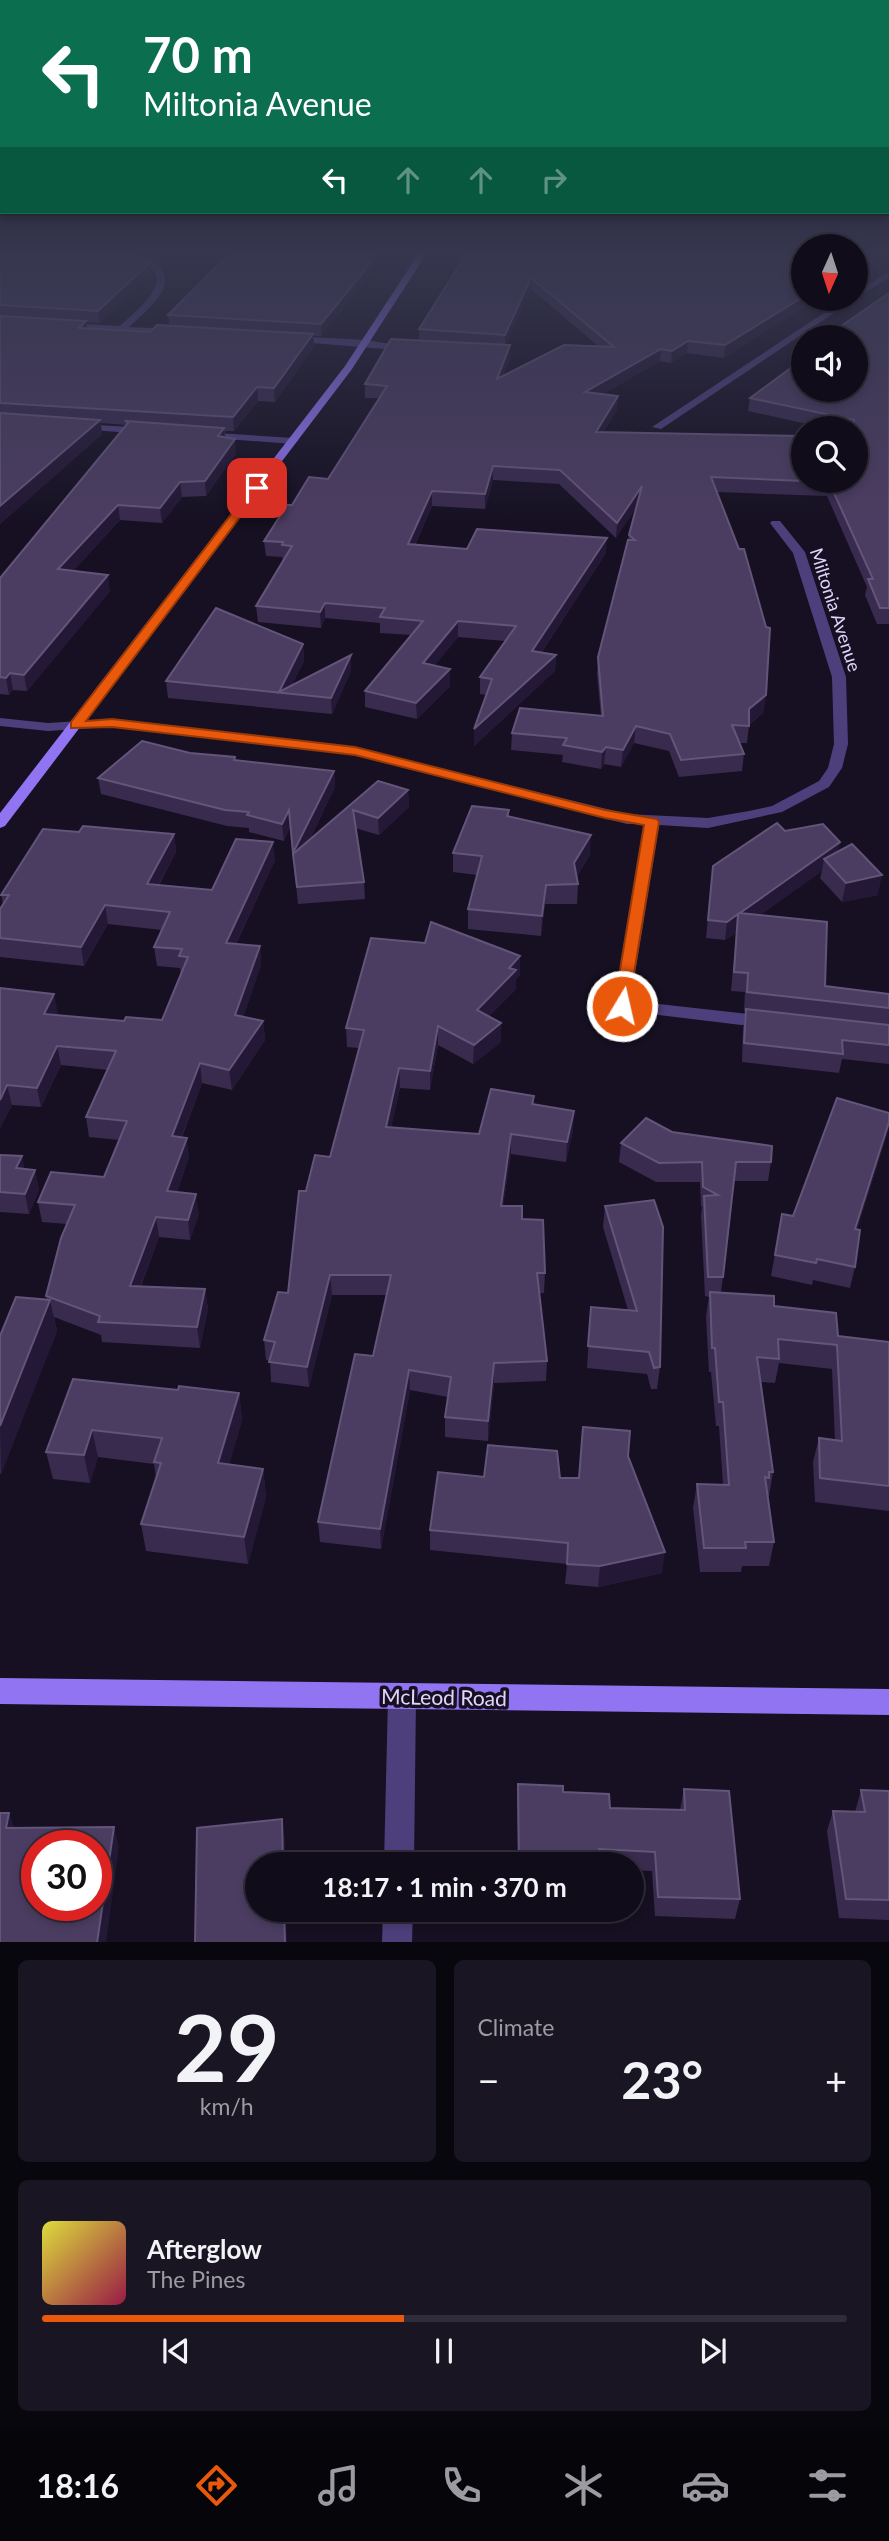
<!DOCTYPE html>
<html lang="en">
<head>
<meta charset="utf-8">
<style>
	body { margin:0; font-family:Lato,sans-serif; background:#191523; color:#f1f3f6; height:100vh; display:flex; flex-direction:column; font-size:26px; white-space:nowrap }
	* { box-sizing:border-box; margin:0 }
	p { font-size:23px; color:#9c9ba2 }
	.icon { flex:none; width:38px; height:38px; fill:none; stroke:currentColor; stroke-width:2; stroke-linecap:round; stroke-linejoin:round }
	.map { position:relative; height:1942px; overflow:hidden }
	.details { display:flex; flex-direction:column; gap:18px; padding:18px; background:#09070e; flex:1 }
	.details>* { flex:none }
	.top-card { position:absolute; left:0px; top:0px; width:889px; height:214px; box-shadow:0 4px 10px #0003,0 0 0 2px #302c39; background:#0b6e4f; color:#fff; overflow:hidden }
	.needle { width:46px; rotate:183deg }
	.tools { position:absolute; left:791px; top:234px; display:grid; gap:14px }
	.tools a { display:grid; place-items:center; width:77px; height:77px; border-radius:50%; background:#100c1a; box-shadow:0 4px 10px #0003,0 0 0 2px #302c39; font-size:35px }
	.speed { position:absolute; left:21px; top:1830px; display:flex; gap:14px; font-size:35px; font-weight:700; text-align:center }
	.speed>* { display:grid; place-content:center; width:91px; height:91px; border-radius:50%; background:#100c1a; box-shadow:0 4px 10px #0003,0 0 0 2px #302c39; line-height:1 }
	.speed .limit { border:10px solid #d22; background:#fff; color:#111 }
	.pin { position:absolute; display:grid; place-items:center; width:60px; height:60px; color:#fff; margin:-30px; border-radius:14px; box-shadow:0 4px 10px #0006 }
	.me { position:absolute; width:77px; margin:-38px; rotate:9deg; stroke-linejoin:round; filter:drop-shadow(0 0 5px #0008) }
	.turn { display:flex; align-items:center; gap:24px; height:147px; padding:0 28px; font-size:32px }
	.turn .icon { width:91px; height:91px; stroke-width:2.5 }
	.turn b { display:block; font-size:49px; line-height:60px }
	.lanes { display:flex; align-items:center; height:66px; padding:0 28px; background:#0003; justify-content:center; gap:35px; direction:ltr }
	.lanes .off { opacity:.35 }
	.big { font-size:52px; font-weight:700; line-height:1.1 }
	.details .card { flex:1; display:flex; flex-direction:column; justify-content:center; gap:10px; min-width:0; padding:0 24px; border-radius:10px; background:#191523 }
	.details .dial { align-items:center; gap:0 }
	.dial b { font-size:91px; line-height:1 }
	.song { display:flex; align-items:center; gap:21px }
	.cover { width:84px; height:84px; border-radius:10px; background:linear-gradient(135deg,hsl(60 70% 55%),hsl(340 70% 35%)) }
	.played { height:7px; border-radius:4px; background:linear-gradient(90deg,#ea580c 45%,#302c39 45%) }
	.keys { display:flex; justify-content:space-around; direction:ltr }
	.heat { display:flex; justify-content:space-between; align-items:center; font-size:38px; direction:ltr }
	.details .tiles { flex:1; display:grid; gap:18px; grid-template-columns:1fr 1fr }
	.card:last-child { grid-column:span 2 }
	.trip { position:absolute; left:245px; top:1852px; width:399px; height:70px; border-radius:35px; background:#100c1a; box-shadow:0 4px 10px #0003,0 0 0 2px #302c39; font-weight:700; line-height:70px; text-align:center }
	.tabs { display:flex; height:112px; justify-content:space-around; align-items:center; background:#06050a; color:#9c9ba2 }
	.tabs .icon { width:49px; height:49px }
	.tabs .current { color:#ea580c }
	.tabs b { font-size:32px; color:#f1f3f6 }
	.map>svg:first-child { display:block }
</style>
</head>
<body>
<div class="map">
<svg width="889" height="1943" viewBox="0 0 889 1943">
	<rect width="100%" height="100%" fill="#161022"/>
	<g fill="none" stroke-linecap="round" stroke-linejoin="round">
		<path fill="#4d3f7c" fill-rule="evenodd" d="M623 1000 767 1016 776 1022 767 1028 617 1010 614 1006 617 1002Z"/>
		<g fill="#4d3f7c" fill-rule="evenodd">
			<path d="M110 253C123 252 136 255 148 260 188 279 148 309 129 327L175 329 179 332 178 334 60 328V324L63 323 120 326C132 314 176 281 147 266 135 260 121 259 110 253Z"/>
			<path d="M889 272V278L856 298V292Z"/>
			<path d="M845 299H855L661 429 652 427Z"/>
			<path d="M290 336 366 340 415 348 410 351 287 341V337Z"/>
			<path d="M80 424 147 428 152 431 147 434 76 429V425Z"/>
			<path d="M203 432 293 438 298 441 293 444 199 437V433Z"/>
			<path d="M772 521H780L805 552 846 677 848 744 842 768 829 787 782 812 708 828 659 825 629 1010 623 1012 614 1006 644 824H627L355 755 112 727 48 731 0 726V718L48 723 112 719 355 747 627 814 708 818 749 811 772 806 819 781 828 768 834 744 832 677 793 553 770 523Z"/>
			<path d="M402 1685 412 1689 416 1698 414 1864H384L388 1698 392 1689Z"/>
			<path d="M383 1909H413L412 1943H382Z"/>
		</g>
		<g fill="#9074f2" fill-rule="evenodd">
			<path d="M419 253H427L352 369 5 826 0 828V813L345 366Z"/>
			<path d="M0 1678 889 1689V1715L0 1704Z"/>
		</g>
	</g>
	<g fill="#392b4e" fill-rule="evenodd">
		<path d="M0 253H175L161 266 143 257 152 274 99 323 86 322 87 328 150 332 169 326 168 315 230 253H385L354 295 321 336H313L314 347 275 402 258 401 234 431H225V438L236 453 206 496 182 497 162 523 120 520 73 571 110 591 27 691 13 690 9 695 0 694V578L126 425 101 423 102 434 0 524Z"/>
		<path d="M803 253 724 358 687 353 671 363 660 361 603 394 617 410 603 432 856 481V429H830L748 411 750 398 803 359 889 293V624H877L865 595 867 587 827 496 717 492 764 712 749 725 747 743H740L744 754 742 771 679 777 669 751 634 743 621 767 604 764 601 769 562 762 563 755 511 750 512 733 601 716 597 674 598 657 636 507 616 538 559 484 493 480 485 509 432 506 415 545 467 549 606 553 542 652 556 655 555 671 474 746V729L487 695 480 694V677L505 641 458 637 434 666 450 669V686L417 719 365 707V691L411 635 380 633V623L325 618 321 628 258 622 256 606 283 561 282 557 266 556 264 541 292 505 328 479 379 398H365V384L419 341V329L459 263ZM531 289 598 346 503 376 510 358V345H506Z"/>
		<path d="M303 644 304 661 292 685 351 671 332 714 168 698 166 681Z"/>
		<path d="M190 753 235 757 236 760 334 771 335 787 309 841 378 781 408 790 409 807 379 835 355 828 364 882 365 899 298 904 290 827 284 841 249 832V828L227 826 101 794 98 778Z"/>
		<path d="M509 810V817L590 855 577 876 578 884 577 904H545L541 936 468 929V909L477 875 453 872V853Z"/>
		<path d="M785 831 840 842 838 851 878 895 842 902 820 878 822 871 760 915 825 986 889 994V1064L842 1059 839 1073 742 1062 743 1028 746 1011H744L745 992 731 991 736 933 725 940 706 938 713 866Z"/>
		<path d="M79 832 174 834 176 852 159 885 212 890 275 860 236 944 260 946 261 965 243 1017 263 1021 265 1040 232 1090 202 1083 182 1137 189 1157 177 1192 199 1214 190 1240 159 1237 141 1286 205 1289 208 1309 200 1348 102 1342 101 1335 54 1317 57 1331 0 1475V1336L47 1300 46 1296 67 1224 42 1222 38 1202 104 1177 119 1140 89 1137 86 1117 108 1070 61 1065 41 1107 12 1105 0 1128V988L58 1013 57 1015 124 1021 162 1020 181 974 180 968 157 966 154 947 162 930 108 924 84 966 0 957V909L3 904 1 895Z"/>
		<path d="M520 956V975L516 979V989L489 1016 501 1023V1042L473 1064 438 1045 430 1090 400 1088 391 1127 479 1134 534 1096V1105L573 1130 566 1162 511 1154 503 1206 522 1219 545 1273 544 1293H539L547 1361 546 1381 494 1383 488 1441 445 1437V1417L448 1397 410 1390 381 1549 320 1542 318 1522 373 1356 387 1295H332L309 1387 271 1382 270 1361 266 1360 264 1340 288 1293 306 1191 330 1157 359 1048 347 1047 346 1028Z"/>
		<path d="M889 1113V1126L887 1134 857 1229 855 1267 850 1288 813 1280 812 1285 771 1276 782 1214 793 1216Z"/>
		<path d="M672 1132 771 1162 768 1181H734L721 1293 774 1306 838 1336 889 1342V1511L815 1502 813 1462 819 1438 835 1440 832 1369 779 1363 775 1383 761 1382 773 1472 769 1496H767L774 1542 769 1566H742L741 1572H700L693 1508 697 1484 723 1485 719 1426H716L711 1372H709L706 1316 709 1297 705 1296 701 1216 702 1207 701 1206 700 1182H656L619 1162 621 1143Z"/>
		<path d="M0 1155 22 1156 24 1169 35 1170 39 1190 29 1214 0 1212Z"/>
		<path d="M605 1206 660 1367 657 1389H651L647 1374 587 1368 591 1307 628 1310 603 1227Z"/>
		<path d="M178 1390 239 1393 242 1420 229 1465 263 1469 266 1497 248 1564 146 1551 141 1524 156 1477 154 1464 98 1457 90 1483 53 1479 46 1452Z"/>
		<path d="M628 1456 662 1573 598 1587 565 1584 567 1564 430 1550V1530L484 1477 579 1478Z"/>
		<path d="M518 1784 563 1792 610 1808 680 1810 684 1789 740 1899 735 1919 655 1916 652 1871 632 1870V1864H518L517 1804Z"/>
		<path d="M861 1790 889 1791V1920L839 1918 827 1831 833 1811 855 1812Z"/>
		<path d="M518 1909H599L598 1915 518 1913Z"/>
	</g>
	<g fill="#231835">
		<path d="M162 253H175L161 266 160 254Z"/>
		<path d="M377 253H385L354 295 321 336V324Z"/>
		<path d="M856 253H869L856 261Z"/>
		<path d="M151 262 152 274 99 323 98 311Z"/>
		<path d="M531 278V289L505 347V335Z"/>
		<path d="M803 297V299H818L724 358 725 345Z"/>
		<path d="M86 321 88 334 79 328Z"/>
		<path d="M313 334 314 347 275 402 274 388Z"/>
		<path d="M688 341 687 353 671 363 672 351Z"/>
		<path d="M510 345V358L497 393V379Z"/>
		<path d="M661 349 660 361 584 405 585 392Z"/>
		<path d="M257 387 258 401 234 431 233 417Z"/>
		<path d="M618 396 617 410 595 446 596 432Z"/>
		<path d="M100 420 102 434 0 524V506Z"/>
		<path d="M224 428 225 442 218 436Z"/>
		<path d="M235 439 236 453 206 496 205 481Z"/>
		<path d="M493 466V480L485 509V494Z"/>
		<path d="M180 482 182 497 162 523 160 508Z"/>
		<path d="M642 486 641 501 616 538 617 523Z"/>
		<path d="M432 491V506L408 559V544Z"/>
		<path d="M118 505 120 520 60 585 58 569Z"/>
		<path d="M607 538 606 553 532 667V651Z"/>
		<path d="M108 575 110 591 27 691 24 675Z"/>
		<path d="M325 603V618L321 628 320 612Z"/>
		<path d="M458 621V637L423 680V663Z"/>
		<path d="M303 644 304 661 288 693 279 692Z"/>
		<path d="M351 655V671L332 714 331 698Z"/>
		<path d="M556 655 555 671 474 746V729Z"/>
		<path d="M450 669V686L417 719 416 703Z"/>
		<path d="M10 673 13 690 9 695 6 678Z"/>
		<path d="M766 695 764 712 747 726 749 709Z"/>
		<path d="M636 726 634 743 621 767 623 750Z"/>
		<path d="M606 747 604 764 601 769 602 752Z"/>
		<path d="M334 771 335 787 295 869 293 854 295 870 293 853Z"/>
		<path d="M408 790 409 807 379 835 378 818Z"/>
		<path d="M289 810 290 827 284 841 282 824Z"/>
		<path d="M174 834 176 852 149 902 147 884Z"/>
		<path d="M591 835 590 855 573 882 574 863Z"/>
		<path d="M273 842 275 860 227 962 226 943Z"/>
		<path d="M840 842 837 860 824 859 822 871 737 931 740 913Z"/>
		<path d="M882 875 878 895 842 902 846 883Z"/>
		<path d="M546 885 545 904 541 936 542 916Z"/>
		<path d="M105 905 108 924 84 966 81 947Z"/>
		<path d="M738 914 736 933 725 940 727 922Z"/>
		<path d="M260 946 261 965 237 1034 235 1015Z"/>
		<path d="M520 956V975L516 979V989L476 1029 477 1010 509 968Z"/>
		<path d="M54 994 58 1013 47 1033 44 1014Z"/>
		<path d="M263 1021 265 1040 232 1090 229 1070Z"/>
		<path d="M501 1023V1042L473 1064 474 1045Z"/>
		<path d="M438 1026V1045L430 1090V1071Z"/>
		<path d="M57 1046 61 1065 41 1107 37 1088Z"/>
		<path d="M200 1063 202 1083 174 1156 172 1136Z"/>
		<path d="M399 1068 400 1088 387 1147 386 1127Z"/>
		<path d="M7 1085 12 1105 0 1128V1100Z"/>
		<path d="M574 1111 573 1130 566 1162 567 1142Z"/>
		<path d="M889 1122 887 1134 850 1250 855 1229Z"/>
		<path d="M511 1134V1154L500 1226 501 1206Z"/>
		<path d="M187 1138 189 1157 170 1211 167 1191Z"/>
		<path d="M22 1156 26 1176 16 1168Z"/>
		<path d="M35 1170 39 1190 29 1214 25 1194Z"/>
		<path d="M196 1194 199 1214 190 1240 188 1220Z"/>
		<path d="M156 1217 159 1237 133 1306 130 1286Z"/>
		<path d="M330 1275 332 1295 309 1387 307 1367Z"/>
		<path d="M205 1289 208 1309 200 1348 197 1327Z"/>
		<path d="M50 1300 57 1331 1 1475 0 1426Z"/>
		<path d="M494 1363V1383L488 1441V1421Z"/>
		<path d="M409 1370 410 1390 381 1549 380 1529Z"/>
		<path d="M239 1393 242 1420 222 1491 218 1463Z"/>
		<path d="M92 1430 98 1457 90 1483 84 1455Z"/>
		<path d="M263 1469 266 1497 248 1564 244 1537Z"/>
		<path d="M665 1552 662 1573 598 1587 600 1566Z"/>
		<path d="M9 1813 16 1833 6 1828Z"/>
		<path d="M282 1819 285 1839V1864H283Z"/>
		<path d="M114 1827 119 1847 106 1943H97Z"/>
		<path d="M284 1909H286L287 1943H285Z"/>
	</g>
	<g fill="#4b3d61" stroke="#625579" stroke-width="2" fill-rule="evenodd">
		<path d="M0 253H133L140 255 151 262 98 311 0 305Z"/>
		<path d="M230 253H377L354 284 321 324 168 315Z"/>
		<path d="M467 253H803V297L725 345 688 341 672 351 661 349 585 392 618 396 596 432 803 436V481L711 477 739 549H744L766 627 770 628 766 695 749 709V726L732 725 744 754 681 760 670 734 636 726 623 750 606 747 602 752 563 745 567 738 512 733 520 708 603 716 598 657 628 540H635L629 535 642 486 617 523 560 470 493 466 485 494 432 491 408 544 467 549 477 529 607 538 532 651 556 655 474 729 492 679 480 677 516 626 458 621 423 663 450 669 416 703 365 691 423 621 380 617 385 608 325 603 320 612 256 606 292 546 282 545 283 542 264 541 287 505H292L309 477 328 479 387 386 365 384 391 339 510 345 497 379 564 345 614 347 531 278 505 335 419 329Z"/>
		<path d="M889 293V608H880L868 579H873L829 482 811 481H856V429H853L854 420 750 398 803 359V390H856V338H824Z"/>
		<path d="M0 316 86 321 79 328 150 332 157 325 313 334 274 388 257 387 233 417 0 403Z"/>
		<path d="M0 413 100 420 0 506Z"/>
		<path d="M126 421 224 428 218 436 235 439 205 481 180 482 160 508 118 505 58 569 108 575 24 675 10 673 6 678 0 677V578L128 423Z"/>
		<path d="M216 608 303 644 279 692 351 655 331 698 166 681Z"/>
		<path d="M142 741 190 753 235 757 234 760 334 771 293 853 289 810 282 824 247 815 249 812 225 810 98 778Z"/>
		<path d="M378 781 408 790 378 818 353 810 364 882 297 887 293 854Z"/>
		<path d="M472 806 509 810 507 816 591 835 574 863 578 884 546 885 542 916 468 909 482 856 453 853Z"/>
		<path d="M777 823 785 831 823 824 840 842 740 913 827 922 825 986 889 994V1008L747 992 748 973 734 972 738 914 727 922 708 920 713 866Z"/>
		<path d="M83 826 174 834 147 884 212 890 236 839 273 842 226 943 260 946 235 1015 263 1021 229 1070 200 1063 172 1136 187 1138 167 1191 196 1194 188 1220 156 1217 130 1286 205 1289 197 1327 98 1322 100 1316 46 1296 61 1238 75 1205 38 1202 51 1172 104 1177 127 1121 86 1117 116 1051 57 1046 37 1088 7 1085 0 1100V988L54 994 44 1014 124 1021 126 1017 162 1020 188 957 179 956 182 949 154 947 170 912 105 905 81 947 0 938V909L9 895H1L43 829 79 832Z"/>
		<path d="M852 844 882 875 846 883 824 859Z"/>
		<path d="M431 922 520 956 509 968 516 970 477 1010 501 1023 474 1045 438 1026 430 1071 399 1068 386 1127 479 1134 491 1089 534 1096 532 1104 574 1111 567 1142 511 1134 501 1206H522V1219L543 1220 545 1273H537L547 1361 494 1363 488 1421 445 1417 451 1377 409 1370 380 1529 318 1522 355 1354 373 1356 391 1275H330L307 1367 269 1362 275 1342 264 1340 278 1292 288 1293 299 1191H306L315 1155 330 1157 364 1030 346 1028 371 938 425 943Z"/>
		<path d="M746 1009 889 1025V1045L842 1040 843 1054 744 1043Z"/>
		<path d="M837 1098 889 1113V1122L855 1229 860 1230 855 1267 817 1259 816 1263 775 1255 782 1214 793 1216Z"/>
		<path d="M646 1118 672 1132 772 1146 771 1162H736L723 1277H708L704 1196 718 1195 703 1187 702 1162 659 1163 621 1143Z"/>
		<path d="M0 1155 22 1156 16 1168 35 1170 25 1194 0 1192Z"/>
		<path d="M654 1200 663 1227 660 1367 654 1368 649 1352 588 1346 591 1307 637 1311 605 1206Z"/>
		<path d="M710 1292 774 1296V1306L836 1313 838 1336 889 1342V1486L820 1478 819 1438 842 1441 837 1345 778 1339 779 1359 757 1357 773 1472H769V1478L765 1477 774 1542H745L746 1548H704L697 1484 729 1485 723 1402H719L715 1348H712Z"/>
		<path d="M16 1297 50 1300 0 1426V1336Z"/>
		<path d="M73 1379 178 1390 179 1386 239 1393 218 1463 263 1469 244 1537 141 1524 161 1463 154 1462 162 1438 92 1430 84 1455 46 1452Z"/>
		<path d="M583 1427 630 1431 628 1456 665 1552 600 1566 567 1564 568 1543 430 1530 438 1472 484 1477 488 1445 557 1451 560 1478H579Z"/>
		<path d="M518 1784 563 1786V1792L609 1794 610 1808 685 1810 684 1789 729 1791 740 1899 658 1897 655 1852 599 1849V1864H519Z"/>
		<path d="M861 1790 889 1791V1900L846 1899 833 1811 865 1812Z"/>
		<path d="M0 1813H9L6 1828 114 1827 97 1943H0ZM37 1846H96V1906H37Z"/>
		<path d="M282 1819 283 1864H257V1909H284L285 1943H195L197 1828Z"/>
	</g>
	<linearGradient id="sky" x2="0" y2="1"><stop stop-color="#0c0913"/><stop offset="0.48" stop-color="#36374f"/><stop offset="1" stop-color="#36374f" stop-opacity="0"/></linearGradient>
	<rect width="889" height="524" fill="url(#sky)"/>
	<path fill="#ea580c" stroke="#983908" stroke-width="2" d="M253 486 262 488 86 721 112 719 355 747 605 810 657 819 659 822 628 1010H617L614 1006 644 825 605 818 355 755 112 727 71 728V722Z"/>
	<g text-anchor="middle" stroke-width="7" stroke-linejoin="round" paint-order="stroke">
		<g font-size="18" fill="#e0d5fb" stroke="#161022">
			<text transform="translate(835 610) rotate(72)" y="6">Miltonia Avenue</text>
		</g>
		<g font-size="21" fill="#e0d5fb" stroke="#161022">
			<text transform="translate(444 1698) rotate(1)" y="7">McLeod Road</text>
		</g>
	</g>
</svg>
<div class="tools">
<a><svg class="needle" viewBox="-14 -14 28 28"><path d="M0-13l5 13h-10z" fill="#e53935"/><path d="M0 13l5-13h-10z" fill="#9c9ba2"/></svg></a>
<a><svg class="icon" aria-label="sound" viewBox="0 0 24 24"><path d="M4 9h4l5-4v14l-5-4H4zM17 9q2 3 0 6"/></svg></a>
<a><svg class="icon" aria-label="search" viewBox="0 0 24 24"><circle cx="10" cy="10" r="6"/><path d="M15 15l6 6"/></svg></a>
</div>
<div class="speed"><div class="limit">30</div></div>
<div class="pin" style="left:257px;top:488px;background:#d93025"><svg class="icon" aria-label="arrive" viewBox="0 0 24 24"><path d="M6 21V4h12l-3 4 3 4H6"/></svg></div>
<svg class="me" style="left:622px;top:1006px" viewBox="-20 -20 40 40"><circle r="17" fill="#ea580c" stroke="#fff" stroke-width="3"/><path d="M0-11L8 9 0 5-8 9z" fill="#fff"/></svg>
<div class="trip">18:17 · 1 min · 370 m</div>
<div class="top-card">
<div class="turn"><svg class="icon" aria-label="left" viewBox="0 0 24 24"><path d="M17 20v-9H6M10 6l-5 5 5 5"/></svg><div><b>70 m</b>Miltonia Avenue</div></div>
<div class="lanes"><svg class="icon" aria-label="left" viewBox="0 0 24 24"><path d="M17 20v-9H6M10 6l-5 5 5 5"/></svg><svg class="icon off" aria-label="ahead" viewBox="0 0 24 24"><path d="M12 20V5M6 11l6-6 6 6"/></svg><svg class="icon off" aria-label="ahead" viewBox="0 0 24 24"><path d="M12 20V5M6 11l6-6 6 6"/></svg><svg class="icon off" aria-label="right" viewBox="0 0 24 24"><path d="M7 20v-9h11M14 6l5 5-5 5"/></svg></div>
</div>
</div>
<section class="details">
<div class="tiles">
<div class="card dial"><b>29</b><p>km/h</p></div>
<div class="card"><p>Climate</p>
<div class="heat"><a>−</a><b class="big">23°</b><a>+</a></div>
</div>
<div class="card">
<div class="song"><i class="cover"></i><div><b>Afterglow</b><p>The Pines</p></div></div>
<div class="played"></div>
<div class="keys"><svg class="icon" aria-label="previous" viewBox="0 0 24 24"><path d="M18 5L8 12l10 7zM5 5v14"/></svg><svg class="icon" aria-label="pause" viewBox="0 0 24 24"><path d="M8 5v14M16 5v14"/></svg><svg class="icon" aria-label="next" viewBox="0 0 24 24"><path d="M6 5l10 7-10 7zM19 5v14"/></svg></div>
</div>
</div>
</section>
<nav class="tabs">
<b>18:16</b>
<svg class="icon current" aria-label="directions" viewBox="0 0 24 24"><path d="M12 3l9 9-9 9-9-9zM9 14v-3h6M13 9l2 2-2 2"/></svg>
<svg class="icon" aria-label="music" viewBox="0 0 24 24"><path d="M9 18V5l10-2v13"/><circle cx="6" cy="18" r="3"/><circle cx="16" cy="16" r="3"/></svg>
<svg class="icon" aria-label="phone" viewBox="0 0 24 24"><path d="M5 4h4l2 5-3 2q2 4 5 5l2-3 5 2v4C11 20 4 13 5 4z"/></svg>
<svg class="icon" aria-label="climate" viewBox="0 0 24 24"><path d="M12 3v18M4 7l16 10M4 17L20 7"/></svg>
<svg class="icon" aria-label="car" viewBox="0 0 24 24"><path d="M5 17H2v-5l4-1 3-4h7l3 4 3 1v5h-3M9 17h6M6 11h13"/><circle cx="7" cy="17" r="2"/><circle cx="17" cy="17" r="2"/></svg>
<svg class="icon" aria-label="filters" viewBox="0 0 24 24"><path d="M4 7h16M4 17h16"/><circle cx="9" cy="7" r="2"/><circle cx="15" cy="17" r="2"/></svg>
</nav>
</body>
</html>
